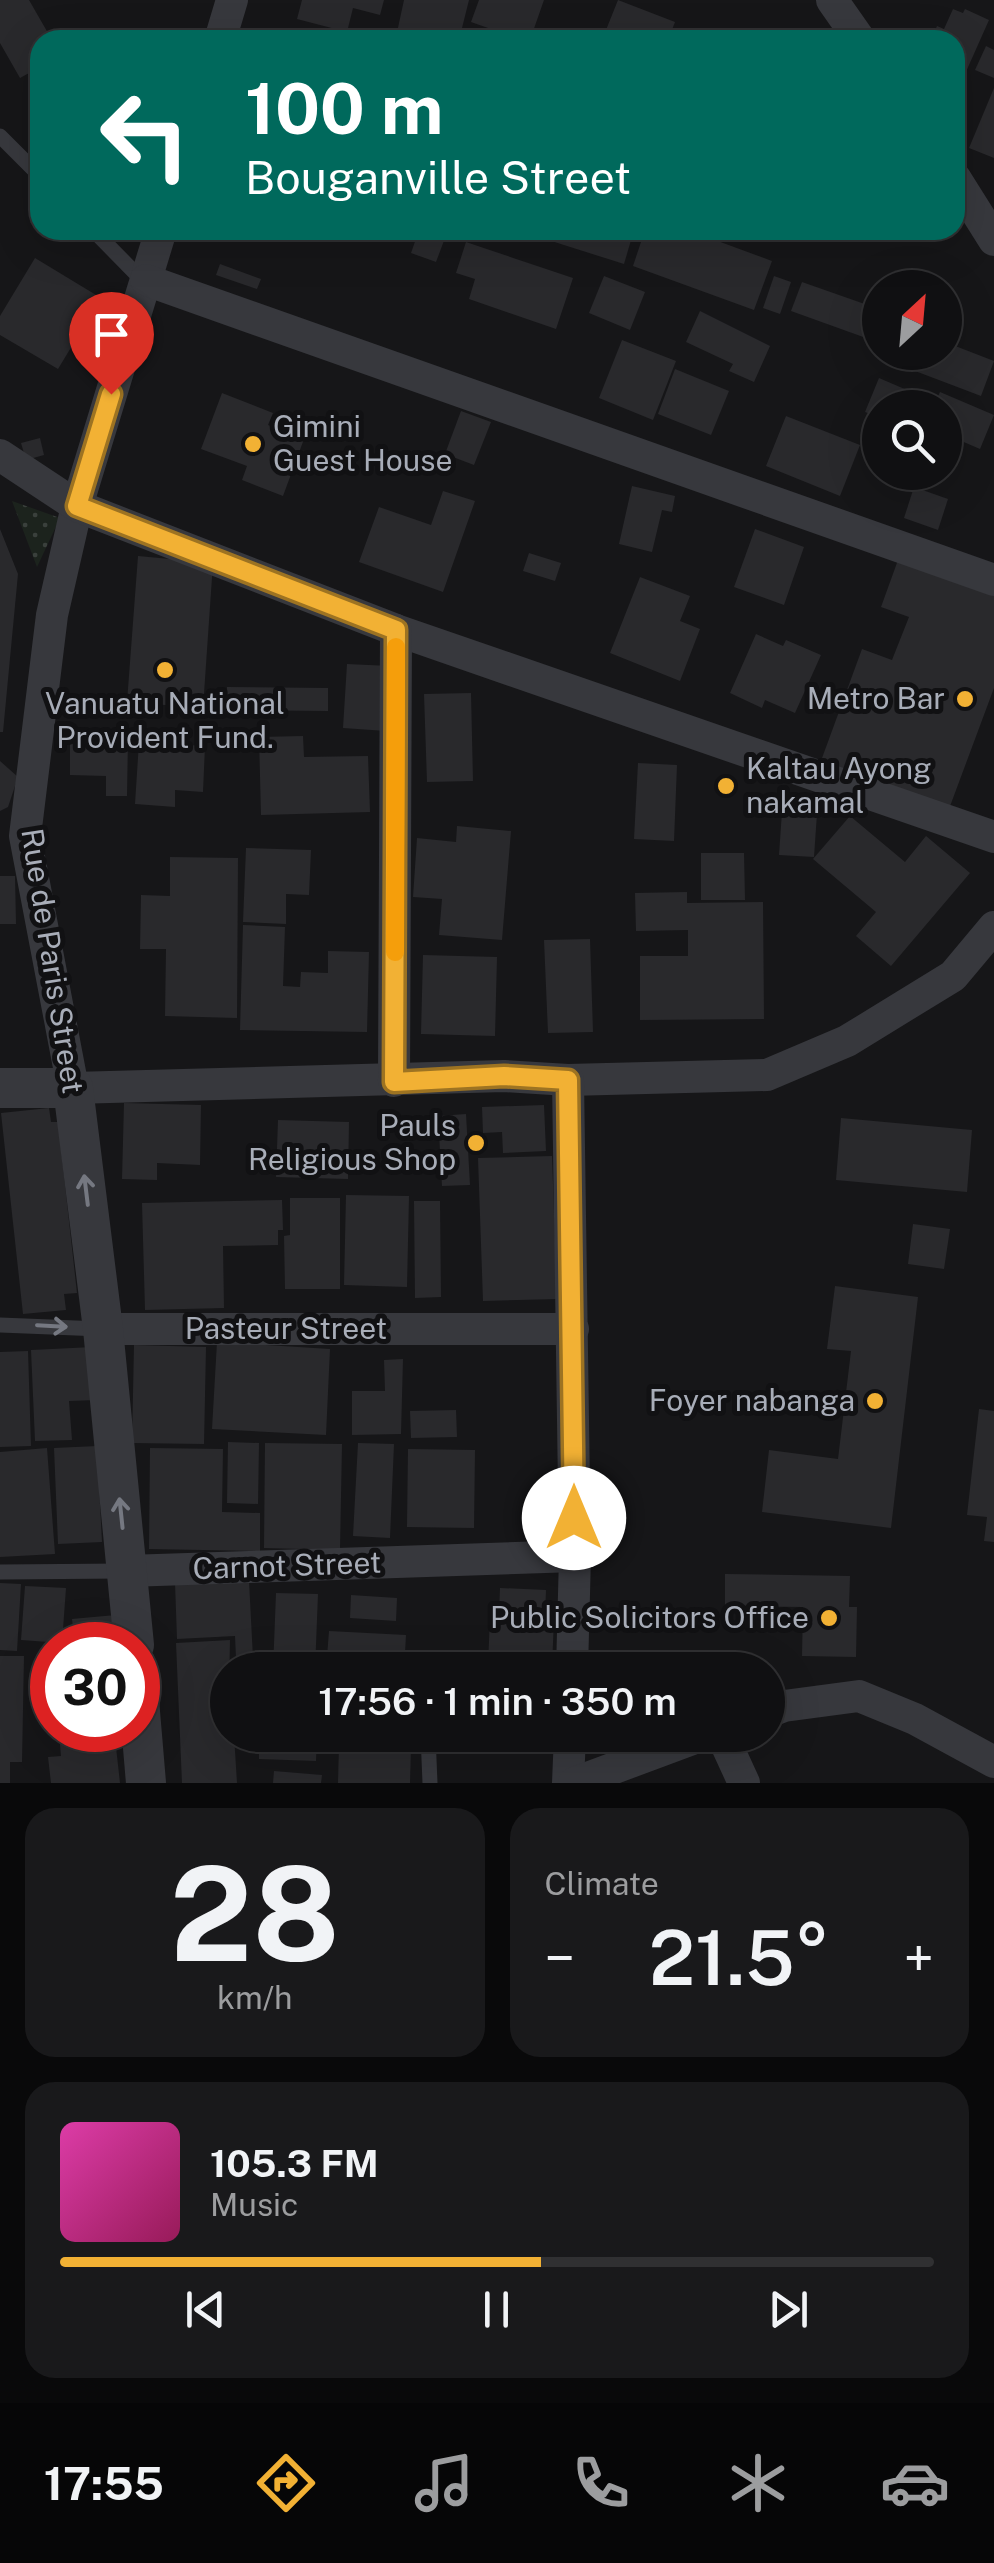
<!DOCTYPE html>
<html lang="en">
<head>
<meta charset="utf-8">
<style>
	body { margin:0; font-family:"Public Sans",sans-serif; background:#19191b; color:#f1f3f6; height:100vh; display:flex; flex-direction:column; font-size:38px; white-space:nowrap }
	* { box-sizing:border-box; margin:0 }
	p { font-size:32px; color:#9c9d9f }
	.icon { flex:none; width:55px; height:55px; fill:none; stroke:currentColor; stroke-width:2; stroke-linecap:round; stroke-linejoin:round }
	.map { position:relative; height:1783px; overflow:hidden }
	.side { display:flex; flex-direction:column; gap:25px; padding:25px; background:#09090a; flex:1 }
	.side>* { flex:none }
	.banner { position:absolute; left:30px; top:30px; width:935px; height:210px; border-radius:30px; box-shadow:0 10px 40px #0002,0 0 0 2px #303032; background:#00695c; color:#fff; overflow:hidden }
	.needle { width:65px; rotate:26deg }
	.tools { position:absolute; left:862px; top:270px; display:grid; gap:20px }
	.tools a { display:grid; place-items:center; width:100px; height:100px; border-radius:50%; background:#101012; box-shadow:0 10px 40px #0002,0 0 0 2px #303032; font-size:50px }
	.speed { position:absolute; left:30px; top:1622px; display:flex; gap:20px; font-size:50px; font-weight:700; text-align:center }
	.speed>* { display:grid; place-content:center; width:130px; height:130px; border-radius:50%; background:#101012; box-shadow:0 10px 40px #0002,0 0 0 2px #303032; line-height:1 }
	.speed .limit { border:15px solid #d22; background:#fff; color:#111 }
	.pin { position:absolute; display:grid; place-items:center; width:85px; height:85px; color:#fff; margin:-102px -42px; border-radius:50% 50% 50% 0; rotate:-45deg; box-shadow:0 0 10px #0007 }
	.pin .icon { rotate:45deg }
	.me { position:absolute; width:110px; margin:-55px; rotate:0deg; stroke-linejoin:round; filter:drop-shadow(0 0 8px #0008) }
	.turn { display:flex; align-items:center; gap:35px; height:210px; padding:0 50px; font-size:45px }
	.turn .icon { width:130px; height:130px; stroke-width:2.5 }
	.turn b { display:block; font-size:70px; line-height:85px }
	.big { font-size:75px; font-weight:600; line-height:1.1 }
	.side .card { flex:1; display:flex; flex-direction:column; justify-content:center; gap:15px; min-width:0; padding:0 35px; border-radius:30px; background:#19191b }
	.side .dial { align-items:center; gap:0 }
	.dial b { font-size:130px; line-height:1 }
	.song { display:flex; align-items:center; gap:30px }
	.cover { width:120px; height:120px; border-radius:15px; background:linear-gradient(135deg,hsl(320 70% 55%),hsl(330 70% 35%)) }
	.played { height:10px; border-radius:5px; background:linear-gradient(90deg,#f2b134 55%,#303032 55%) }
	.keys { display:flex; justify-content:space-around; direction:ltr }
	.heat { display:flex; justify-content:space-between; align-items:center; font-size:55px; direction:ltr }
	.side .tiles { flex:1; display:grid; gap:25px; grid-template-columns:1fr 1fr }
	.card:last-child { grid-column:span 2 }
	.trip { position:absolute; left:210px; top:1652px; width:575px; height:100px; border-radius:50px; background:#101012; box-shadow:0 10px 40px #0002,0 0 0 2px #303032; font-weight:600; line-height:100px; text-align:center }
	.tab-bar { display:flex; height:160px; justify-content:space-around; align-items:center; background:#060607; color:#9c9d9f }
	.tab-bar .icon { width:70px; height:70px }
	.tab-bar .active { color:#f2b134 }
	.tab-bar b { font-size:45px; color:#f1f3f6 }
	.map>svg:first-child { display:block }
</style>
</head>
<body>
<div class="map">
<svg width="994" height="1783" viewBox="0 0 994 1783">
	<defs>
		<pattern id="park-dots" width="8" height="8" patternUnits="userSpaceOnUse" patternTransform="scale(2.5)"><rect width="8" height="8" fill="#1c231d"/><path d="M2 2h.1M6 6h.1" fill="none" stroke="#3a403c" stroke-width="1.8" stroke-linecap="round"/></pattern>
	</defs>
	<rect width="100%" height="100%" fill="#161618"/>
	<path fill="url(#park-dots)" d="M12 501 60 518 37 567Z"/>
	<g fill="#29292c">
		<path d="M0 0H29L52 40H40V67L20 78 0 43Z"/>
		<path d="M302 0H384L380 15 353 8 347 32 297 19Z"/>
		<path d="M404 0H469L459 40 396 37Z"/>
		<path d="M479 0H544L530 40H484L488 28 471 22Z"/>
		<path d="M618 0 675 22 668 40H602Z"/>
		<path d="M953 9 963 13 965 9 989 20 965 74 955 70V40H931L937 26 944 29Z"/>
		<path d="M986 46 994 50V78L975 70Z"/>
		<path d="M994 88V158L969 148Z"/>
		<path d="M419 230H448L436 262 411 253Z"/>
		<path d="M527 230H634L624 264 526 233Z"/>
		<path d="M645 230H688L772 261 754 310 633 266Z"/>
		<path d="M466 242 573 278 556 329 469 299 475 279 456 273Z"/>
		<path d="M35 258 101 298 58 369 0 335V316Z"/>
		<path d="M220 264 261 279 257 289 216 275Z"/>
		<path d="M604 276 645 292 630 330 589 313Z"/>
		<path d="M774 276 791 282 780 314 763 308Z"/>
		<path d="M802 282 876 308 866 338 791 311Z"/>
		<path d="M700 311 770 346 754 382 729 371 733 364 686 342Z"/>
		<path d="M622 340 676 361 653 420 599 398Z"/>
		<path d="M945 342 994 361 981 396 902 366 907 352H945Z"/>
		<path d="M675 369 729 391 711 435 658 414Z"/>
		<path d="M879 378 928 399 924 408H880V418L865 412Z"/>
		<path d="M940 392 994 415 980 449 945 434V408H933Z"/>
		<path d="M222 393 273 413 268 425 304 439 283 496 242 480 247 466 201 449Z"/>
		<path d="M461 411 491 422 474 465 445 454Z"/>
		<path d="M786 416 860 445 840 496 766 466Z"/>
		<path d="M40 438 44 455 26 460 21 443Z"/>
		<path d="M632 486 675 496 672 512 662 510 652 552 619 544Z"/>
		<path d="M914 487 948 499 938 530 904 518Z"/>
		<path d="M443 491 475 501 443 592 359 562 379 507 431 525Z"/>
		<path d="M0 529 18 574 3 732H0Z"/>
		<path d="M755 529 804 547 784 605 734 587Z"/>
		<path d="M529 553 561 563 555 581 523 571Z"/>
		<path d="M138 556 213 563 203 708 127 702Z"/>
		<path d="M898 560 994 596V688L946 817 818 769 862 649 892 660 909 617 881 607Z"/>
		<path d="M640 577 690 596 680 621 700 629 680 681 610 653Z"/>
		<path d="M756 634 783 646 786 640 821 655 795 713 765 700 762 708 730 693Z"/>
		<path d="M347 664 390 666 386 731 343 728Z"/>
		<path d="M227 687 328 688V711L226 710Z"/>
		<path d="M471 693 473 781 427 782 424 694Z"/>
		<path d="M70 736 128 738 127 796H106V776L70 775Z"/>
		<path d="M303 736 304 757 368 756 370 812 261 815 259 737Z"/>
		<path d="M139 742 205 746 203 792 175 790V807L135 804Z"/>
		<path d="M0 761 18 777 8 807 0 811Z"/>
		<path d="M638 763 677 765 674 841 634 839Z"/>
		<path d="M783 797 818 799 814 857 779 855Z"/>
		<path d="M850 816 905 862 926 836 970 873 891 966 856 936 876 912 813 859Z"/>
		<path d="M457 826 511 831 502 940 439 935 442 899 413 897 417 838 456 842Z"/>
		<path d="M246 848 311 850 309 895 286 894V924L243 922Z"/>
		<path d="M701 853H744L745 900H701Z"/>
		<path d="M170 857 238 858 237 1018 165 1016 166 949H140L141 895 170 896Z"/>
		<path d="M0 876H15L16 924H0Z"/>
		<path d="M687 892V903L763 902 764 1019 640 1020V956H688V930L636 931 635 893Z"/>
		<path d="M243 925 285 927 283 986 300 987 301 972 328 973V951L369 952 367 1032 240 1030Z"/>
		<path d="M590 939 593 1032 548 1033 544 940Z"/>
		<path d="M423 955 497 957 495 1036 421 1034Z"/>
		<path d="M124 1103 201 1105 200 1165 157 1163V1180L122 1179Z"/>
		<path d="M544 1105 546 1151 503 1153 502 1132 483 1133 482 1107Z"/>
		<path d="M49 1108 51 1122H58L77 1293 64 1294 66 1310 23 1314 1 1113Z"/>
		<path d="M466 1114 470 1185 442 1186 438 1116Z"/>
		<path d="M841 1118 972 1130 967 1192 836 1180Z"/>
		<path d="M278 1120 349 1122 348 1179 276 1177Z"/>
		<path d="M552 1156 557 1299 483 1301 478 1158Z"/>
		<path d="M346 1195 409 1196 407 1287 344 1285Z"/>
		<path d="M290 1198H340V1289H285L284 1236 290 1235Z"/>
		<path d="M282 1200 283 1230H278V1245L223 1246 224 1308 145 1310 142 1203Z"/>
		<path d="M414 1201H440L441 1297 415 1298Z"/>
		<path d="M913 1224 950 1229 944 1269 908 1264Z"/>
		<path d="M835 1286 918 1297 891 1528 762 1512 769 1450 838 1459 851 1351 827 1349Z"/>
		<path d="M217 1342 330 1349 326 1435 212 1429Z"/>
		<path d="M134 1345 206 1347 204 1444 132 1443Z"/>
		<path d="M93 1347 97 1400 69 1401 72 1440 35 1441 31 1350Z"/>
		<path d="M28 1351 31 1446 0 1447V1352Z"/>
		<path d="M403 1359 401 1434 352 1435V1391H385L384 1360Z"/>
		<path d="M979 1409 994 1411V1542L984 1541 987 1517 967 1515Z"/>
		<path d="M456 1410 457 1437 411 1438 410 1411Z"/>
		<path d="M228 1442 259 1443 258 1504 227 1503Z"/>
		<path d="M265 1443 342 1444 340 1550 264 1548Z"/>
		<path d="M358 1443 394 1444 390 1538 353 1536Z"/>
		<path d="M97 1446 102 1542 58 1544 54 1448Z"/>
		<path d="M47 1448 55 1554 0 1557V1452Z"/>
		<path d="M150 1448 223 1449 222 1512 260 1513V1551L149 1549Z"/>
		<path d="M408 1449 475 1450 474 1528 407 1527Z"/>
		<path d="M725 1574 850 1576 849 1607H857L856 1657 802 1656 803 1607 725 1606Z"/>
		<path d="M249 1581 253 1658H236L235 1636 177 1639 175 1583Z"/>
		<path d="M0 1583 21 1584 17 1651 0 1650Z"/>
		<path d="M25 1586 66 1588 62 1643 21 1640Z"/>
		<path d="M500 1588 546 1590 545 1616 499 1614Z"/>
		<path d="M276 1593 318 1594 315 1670H273Z"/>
		<path d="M351 1595 397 1598 396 1621 350 1618Z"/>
		<path d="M116 1615 119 1641 75 1645 72 1619Z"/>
		<path d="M490 1616 554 1618 552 1668 488 1666Z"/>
		<path d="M329 1631 406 1635 404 1670H326Z"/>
		<path d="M230 1640 228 1735H234L237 1783H182L176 1643Z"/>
		<path d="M0 1656H24L22 1762H10V1783H0Z"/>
		<path d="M57 1730H113V1732L58 1739Z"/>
		<path d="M259 1735H317L316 1761 259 1759Z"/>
		<path d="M115 1738 120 1783H51L48 1757 61 1756 60 1744Z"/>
		<path d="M339 1744 411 1747 410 1783H338Z"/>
		<path d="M274 1771 322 1775 321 1783H273Z"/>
	</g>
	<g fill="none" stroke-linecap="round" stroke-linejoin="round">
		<g stroke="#37383d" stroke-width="15">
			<path d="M0 136 40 176"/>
			<path d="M93 230 145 283"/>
			<path d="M0 1325 101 1329"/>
			<path d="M0 1572 123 1571"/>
			<path d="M428 1735 430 1783"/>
		</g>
		<g stroke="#37383d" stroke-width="32">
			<path d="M832 0 860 40"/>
			<path d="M220 40 232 0"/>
			<path d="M955 178 994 240"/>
			<path d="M161 230 77 506 52 615 25 836 73 1088 504 1076 568 1080 767 1075 847 1041 953 976 994 927"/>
			<path d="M146 280 994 580"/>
			<path d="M0 455 77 506 396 630 994 837"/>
			<path d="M568 1080 575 1556 572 1670"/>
			<path d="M394 1081 396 630"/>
			<path d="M103 1329H573"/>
			<path d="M127 1571 575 1556"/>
			<path d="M768 1712 784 1706 859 1696 915 1719 994 1762"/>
			<path d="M722 1735 744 1783"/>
			<path d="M568 1783 570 1735"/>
			<path d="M574 1783 703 1735"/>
		</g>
		<g stroke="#37383d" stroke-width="40">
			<path d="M0 1088H73L103 1329 134 1645"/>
			<path d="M138 1688 146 1783"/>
		</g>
	</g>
	<defs><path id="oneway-shaft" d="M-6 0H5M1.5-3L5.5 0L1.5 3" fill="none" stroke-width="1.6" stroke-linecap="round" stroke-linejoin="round" transform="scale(2.5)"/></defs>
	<g stroke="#757881">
		<use href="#oneway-shaft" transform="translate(86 1190) rotate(-97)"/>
		<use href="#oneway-shaft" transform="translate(52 1326) rotate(3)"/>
		<use href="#oneway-shaft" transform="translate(121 1513) rotate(-96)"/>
	</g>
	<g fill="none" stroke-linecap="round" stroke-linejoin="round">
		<g stroke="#9d7322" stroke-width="25">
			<path id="route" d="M111 394 77 506 396 630 394 1082 504 1076 568 1080 574 1518"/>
		</g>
		<use href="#route" stroke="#f2b134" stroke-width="18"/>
		<path stroke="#f59e0b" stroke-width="18" d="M395 952 396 647"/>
	</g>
	<g fill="#f2b134" stroke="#111113" stroke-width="4">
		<circle cx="253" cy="444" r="10"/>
		<circle cx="165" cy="670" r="10"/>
		<circle cx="965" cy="699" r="10"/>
		<circle cx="726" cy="786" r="10"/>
		<circle cx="476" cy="1143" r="10"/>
		<circle cx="875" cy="1401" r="10"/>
		<circle cx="829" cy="1618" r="10"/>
	</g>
	<g text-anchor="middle" stroke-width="10" stroke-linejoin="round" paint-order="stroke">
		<g font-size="30" fill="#a8adb8" stroke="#111113" text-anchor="end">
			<text x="273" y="437" text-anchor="start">Gimini<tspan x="273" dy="34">Guest House</tspan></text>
			<text x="945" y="709">Metro Bar</text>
			<text x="165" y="714" text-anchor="middle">Vanuatu National<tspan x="165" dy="34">Provident Fund.</tspan></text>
			<text x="746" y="779" text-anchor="start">Kaltau Ayong<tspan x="746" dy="34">nakamal</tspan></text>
			<text x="456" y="1136">Pauls<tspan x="456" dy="34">Religious Shop</tspan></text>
			<text x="855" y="1411">Foyer nabanga</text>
			<text x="809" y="1628">Public Solicitors Office</text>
		</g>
		<g font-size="30" fill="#a8adb8" stroke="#111113">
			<text transform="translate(52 961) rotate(81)" y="10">Rue de Paris Street</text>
			<text x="286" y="1339">Pasteur Street</text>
			<text transform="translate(287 1566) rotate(-2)" y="10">Carnot Street</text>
		</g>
	</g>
</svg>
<div class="tools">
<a><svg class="needle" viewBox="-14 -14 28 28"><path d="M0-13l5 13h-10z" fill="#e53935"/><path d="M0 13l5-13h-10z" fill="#9c9d9f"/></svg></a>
<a><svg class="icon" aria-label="search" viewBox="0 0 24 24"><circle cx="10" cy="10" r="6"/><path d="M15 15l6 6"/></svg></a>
</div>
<div class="speed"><div class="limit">30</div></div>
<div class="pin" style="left:111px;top:394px;background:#d93025"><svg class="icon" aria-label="arrive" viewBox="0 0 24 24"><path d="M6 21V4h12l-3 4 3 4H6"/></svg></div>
<svg class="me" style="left:574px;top:1518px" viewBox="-20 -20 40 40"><circle r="19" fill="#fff"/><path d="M0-13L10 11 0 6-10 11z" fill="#f2b134"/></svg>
<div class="trip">17:56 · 1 min · 350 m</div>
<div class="banner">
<div class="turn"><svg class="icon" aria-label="left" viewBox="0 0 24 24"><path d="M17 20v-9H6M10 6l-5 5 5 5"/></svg><div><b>100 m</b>Bouganville Street</div></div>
</div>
</div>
<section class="side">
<div class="tiles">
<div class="card dial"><b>28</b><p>km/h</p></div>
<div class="card"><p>Climate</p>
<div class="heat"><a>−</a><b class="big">21.5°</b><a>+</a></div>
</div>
<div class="card">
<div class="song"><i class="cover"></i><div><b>105.3 FM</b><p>Music</p></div></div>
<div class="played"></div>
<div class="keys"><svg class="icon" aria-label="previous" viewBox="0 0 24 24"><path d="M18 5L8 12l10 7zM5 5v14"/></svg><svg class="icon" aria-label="pause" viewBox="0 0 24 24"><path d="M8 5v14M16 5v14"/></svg><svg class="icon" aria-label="next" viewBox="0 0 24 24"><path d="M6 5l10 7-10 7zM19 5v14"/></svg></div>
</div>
</div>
</section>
<nav class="tab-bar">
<b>17:55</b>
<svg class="icon active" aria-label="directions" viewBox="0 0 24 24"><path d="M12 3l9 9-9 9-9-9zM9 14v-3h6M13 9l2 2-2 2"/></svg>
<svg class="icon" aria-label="music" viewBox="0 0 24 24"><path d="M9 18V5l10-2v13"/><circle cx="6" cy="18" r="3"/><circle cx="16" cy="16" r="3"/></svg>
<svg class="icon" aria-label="phone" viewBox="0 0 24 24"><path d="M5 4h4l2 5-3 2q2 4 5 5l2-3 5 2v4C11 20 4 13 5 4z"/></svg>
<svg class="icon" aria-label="climate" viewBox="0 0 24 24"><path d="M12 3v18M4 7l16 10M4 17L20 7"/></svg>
<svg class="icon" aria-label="car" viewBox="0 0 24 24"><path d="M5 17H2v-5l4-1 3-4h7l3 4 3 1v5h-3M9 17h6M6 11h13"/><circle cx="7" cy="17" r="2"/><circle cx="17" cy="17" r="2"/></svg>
</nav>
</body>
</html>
